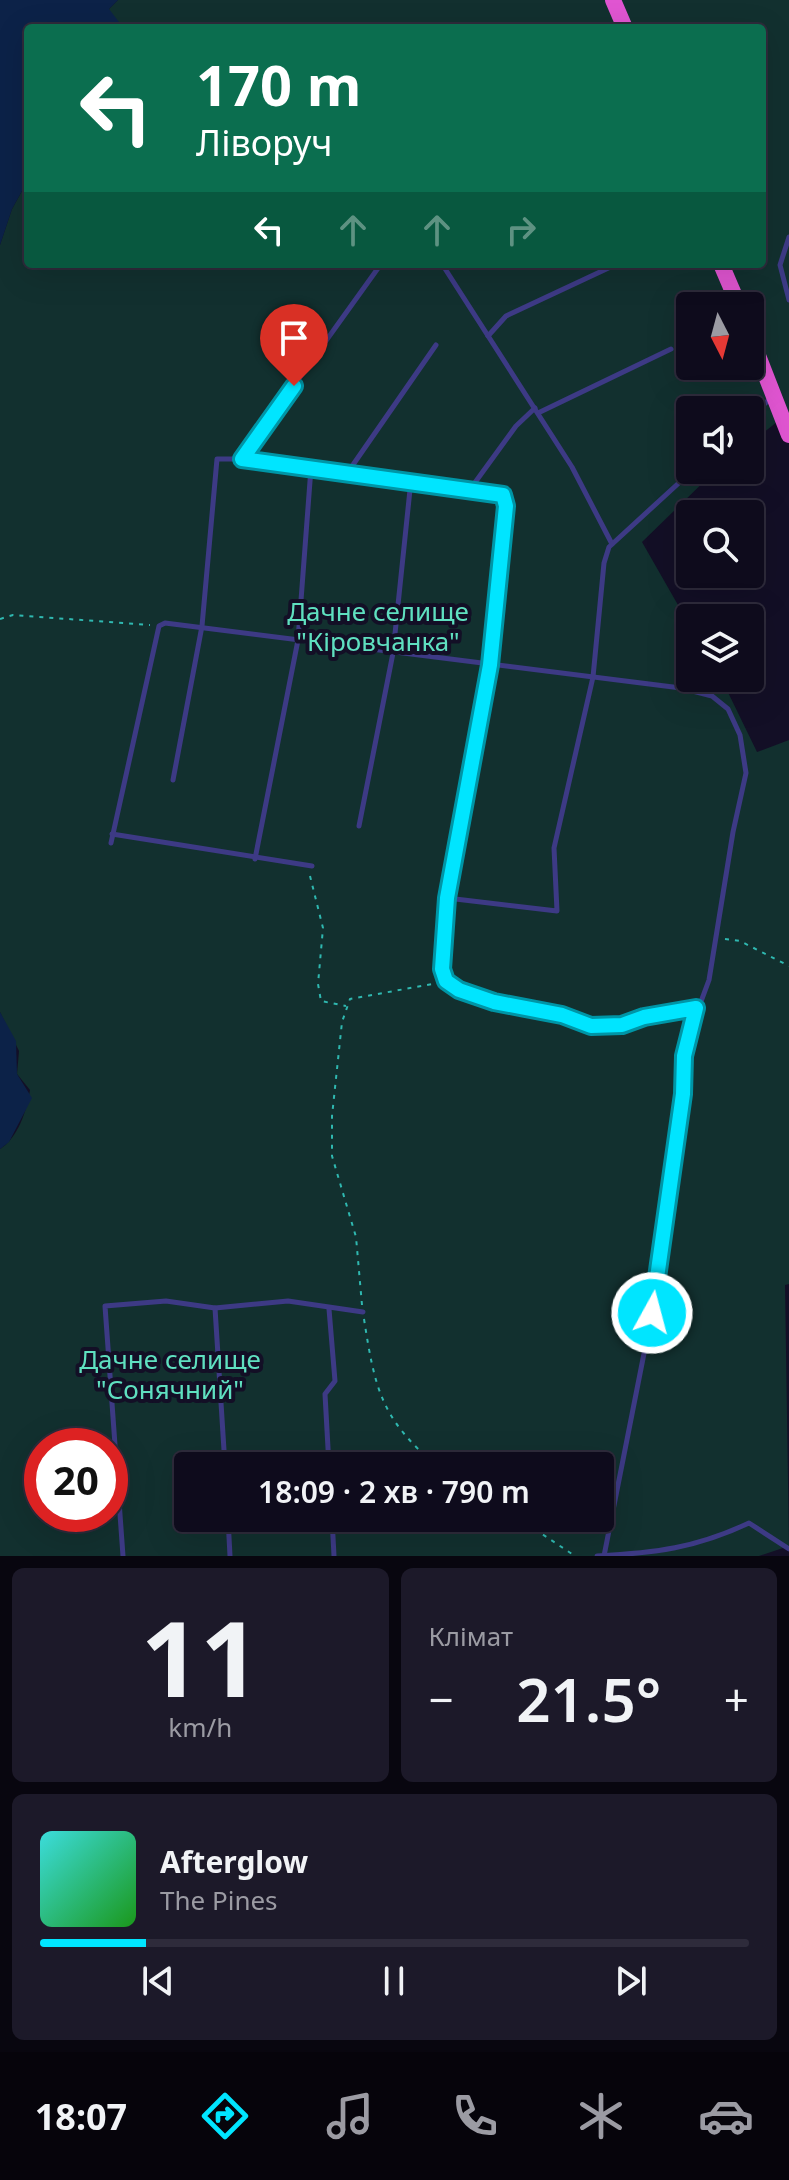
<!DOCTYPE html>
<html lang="uk">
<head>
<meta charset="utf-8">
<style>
	body { margin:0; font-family:"Noto Sans",sans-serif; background:#1c1929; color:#f1f3f6; height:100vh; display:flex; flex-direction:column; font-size:30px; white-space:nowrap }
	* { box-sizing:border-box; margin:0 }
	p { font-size:26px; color:#9b9ba3 }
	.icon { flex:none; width:44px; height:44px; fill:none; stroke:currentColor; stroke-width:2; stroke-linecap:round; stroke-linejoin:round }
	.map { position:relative; height:1556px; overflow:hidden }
	.sheet { display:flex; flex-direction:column; gap:12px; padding:12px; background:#08060f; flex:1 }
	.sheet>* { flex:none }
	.banner { position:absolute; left:24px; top:24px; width:742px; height:244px; border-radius:8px; box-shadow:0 8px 32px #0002,0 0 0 2px #2e2b3b; background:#0b6e4f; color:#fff; overflow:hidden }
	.needle { width:52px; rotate:174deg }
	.fabs { position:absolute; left:676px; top:292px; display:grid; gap:16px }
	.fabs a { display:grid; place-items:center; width:88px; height:88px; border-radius:8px; background:#0e0b1c; box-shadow:0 8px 32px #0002,0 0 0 2px #2e2b3b; font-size:40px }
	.speed { position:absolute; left:24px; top:1428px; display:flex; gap:16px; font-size:40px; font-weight:700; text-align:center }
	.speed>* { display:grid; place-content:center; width:104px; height:104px; border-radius:50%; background:#0e0b1c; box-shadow:0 8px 32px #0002,0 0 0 2px #2e2b3b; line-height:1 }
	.speed .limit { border:12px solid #d22; background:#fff; color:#111 }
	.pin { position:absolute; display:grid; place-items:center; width:68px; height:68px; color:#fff; margin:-82px -34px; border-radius:50% 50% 50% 0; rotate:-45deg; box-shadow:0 0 8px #0007 }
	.pin .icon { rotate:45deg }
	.me { position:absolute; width:88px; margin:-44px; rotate:7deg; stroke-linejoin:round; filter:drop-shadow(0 0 6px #0008) }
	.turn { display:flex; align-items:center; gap:28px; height:168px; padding:0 40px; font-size:36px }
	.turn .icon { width:104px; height:104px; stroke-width:2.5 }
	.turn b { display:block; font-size:56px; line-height:68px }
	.lanes { display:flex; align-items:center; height:76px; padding:0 40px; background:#0003; justify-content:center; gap:40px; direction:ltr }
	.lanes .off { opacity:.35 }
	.big { font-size:60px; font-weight:600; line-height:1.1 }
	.sheet .widget { flex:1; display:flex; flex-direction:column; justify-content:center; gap:12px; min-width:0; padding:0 28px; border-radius:12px; background:#1c1929 }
	.sheet .dial { align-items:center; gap:0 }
	.dial b { font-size:104px; line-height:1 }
	.song { display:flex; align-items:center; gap:24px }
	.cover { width:96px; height:96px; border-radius:12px; background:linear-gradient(135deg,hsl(180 70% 55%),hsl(120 70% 35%)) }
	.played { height:8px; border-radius:4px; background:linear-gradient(90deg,#00e5ff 15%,#2e2b3b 15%) }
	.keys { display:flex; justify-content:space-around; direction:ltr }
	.heat { display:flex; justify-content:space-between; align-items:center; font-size:44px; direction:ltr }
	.sheet .tiles { flex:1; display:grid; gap:12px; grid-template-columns:1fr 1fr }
	.widget:last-child { grid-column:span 2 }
	.trip { position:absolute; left:174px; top:1452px; width:440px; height:80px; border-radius:8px; background:#0e0b1c; box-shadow:0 8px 32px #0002,0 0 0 2px #2e2b3b; font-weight:600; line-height:80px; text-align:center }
	.menu { display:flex; height:128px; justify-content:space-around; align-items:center; background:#06040b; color:#9b9ba3 }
	.menu .icon { width:56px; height:56px }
	.menu .current { color:#00e5ff }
	.menu b { font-size:36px; color:#f1f3f6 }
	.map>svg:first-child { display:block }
</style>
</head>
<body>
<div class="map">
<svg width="789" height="1556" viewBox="0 0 789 1556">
	<rect width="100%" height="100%" fill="#130f26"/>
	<g fill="#12302f" fill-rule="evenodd">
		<path d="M118 0H607L619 28H113L109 9Z"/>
		<path d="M620 0H789V419L750 319V306H745L728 264H762V28H631Z"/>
		<path d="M28 180V264H714L730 306H690V366H750V354L777 422 750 443V410H690V470H716L642 542 690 626V678H721L757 752 789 740V1284L785 1285 789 1546 759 1556H0V1149C18 1138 27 1110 30 1090L17 1074 19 1051 0 1012V245L12 209ZM42 1446H110V1514H42ZM188 1466H600V1518H188Z"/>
	</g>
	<g fill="#0c2248">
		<path d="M0 0H118L109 9 119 22 113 28H28V180L12 209 0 245Z"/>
		<path d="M0 1012 16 1041 17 1074 32 1098 9 1142 0 1149Z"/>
	</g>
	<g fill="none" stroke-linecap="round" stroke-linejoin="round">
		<g stroke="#2fb8b0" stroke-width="2" stroke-dasharray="4 6" stroke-linecap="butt">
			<path d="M0 619 13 615 150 625"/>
			<path d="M310 876 323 928 318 984 321 1001 346 1006"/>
			<path d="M725 939 740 941 789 966"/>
			<path d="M362 1305 356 1237 332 1156V1116L342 1022 350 999 438 983"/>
			<path d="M364 1319C375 1389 381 1419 437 1466"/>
			<path d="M518 1518 575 1556"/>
		</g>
		<g stroke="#3d3a85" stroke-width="5">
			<path d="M789 237 780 265 789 300"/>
			<path d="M442 264 572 467 612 544"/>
			<path d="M488 336 506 316 617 264"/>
			<path d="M538 413 671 349"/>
			<path d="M750 417 770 399"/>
			<path d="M242 458 381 264"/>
			<path d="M693 470 609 547 604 563 593 677 554 848 557 911 447 898C444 922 434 954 445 977 457 1002 533 1008 559 1014 573 1018 585 1027 600 1027 632 1028 664 1010 696 1008"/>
			<path d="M348 472 436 345"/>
			<path d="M471 488 516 426 535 408"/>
			<path d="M173 780 202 626 217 459H242L495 491 503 495 506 506 490 665 447 898"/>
			<path d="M359 826 393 653 411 480"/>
			<path d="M112 834 312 866"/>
			<path d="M111 843 159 626 165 623 681 688 712 696 728 709 740 735 746 773 733 832 709 980 686 1042 683 1094 652 1313 604 1556"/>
			<path d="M255 859 298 640 311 468"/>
			<path d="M215 1308 225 1466"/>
			<path d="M329 1309 335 1381 325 1394 329 1466"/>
			<path d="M228 1518 230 1556"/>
			<path d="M332 1518 334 1556"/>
			<path d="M123 1556 105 1306 166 1301 215 1308 288 1301 363 1312"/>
			<path d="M597 1556C655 1553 696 1548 749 1523L789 1549"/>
		</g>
		<g stroke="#e055d1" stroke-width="16">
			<path d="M613 0 625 28"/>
			<path d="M721 264 739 306"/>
			<path d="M750 335 789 435"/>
		</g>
	</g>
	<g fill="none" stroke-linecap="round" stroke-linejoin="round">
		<g stroke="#0095a6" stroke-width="20">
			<path id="route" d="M294 386 242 459 503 495 506 506 490 665 447 898 442 969 446 981 459 990 494 1002 562 1015 591 1026 622 1025 644 1017 696 1008 684 1056 683 1094 652 1313"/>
		</g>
		<use href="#route" stroke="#00e5ff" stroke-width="14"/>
	</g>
	<g text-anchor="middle" stroke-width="8" stroke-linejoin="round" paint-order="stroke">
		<g font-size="26" fill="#5fe0c0" stroke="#130f26">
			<text x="378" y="621">Дачне селище<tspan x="378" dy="30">"Кіровчанка"</tspan></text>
			<text x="170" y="1369">Дачне селище<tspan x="170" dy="30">"Сонячний"</tspan></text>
		</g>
	</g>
</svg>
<div class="fabs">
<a><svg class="needle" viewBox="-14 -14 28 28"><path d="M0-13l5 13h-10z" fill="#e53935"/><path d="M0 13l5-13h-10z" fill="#9b9ba3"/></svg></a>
<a><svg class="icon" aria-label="sound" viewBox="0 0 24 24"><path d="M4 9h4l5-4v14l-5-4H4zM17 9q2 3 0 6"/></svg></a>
<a><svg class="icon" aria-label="search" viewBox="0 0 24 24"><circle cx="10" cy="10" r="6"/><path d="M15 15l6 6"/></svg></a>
<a><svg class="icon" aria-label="layers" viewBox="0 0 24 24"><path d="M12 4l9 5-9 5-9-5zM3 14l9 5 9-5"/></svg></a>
</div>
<div class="speed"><div class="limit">20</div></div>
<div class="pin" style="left:294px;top:386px;background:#d93025"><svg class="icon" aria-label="arrive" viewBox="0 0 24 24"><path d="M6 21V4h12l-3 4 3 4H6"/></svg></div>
<svg class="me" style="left:652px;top:1313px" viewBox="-20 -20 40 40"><circle r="17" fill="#00e5ff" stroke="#fff" stroke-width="3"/><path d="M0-11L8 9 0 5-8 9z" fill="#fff"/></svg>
<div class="trip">18:09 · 2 хв · 790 m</div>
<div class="banner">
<div class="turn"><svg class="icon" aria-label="left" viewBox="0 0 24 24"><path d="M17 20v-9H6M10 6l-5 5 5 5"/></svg><div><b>170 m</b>Ліворуч</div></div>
<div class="lanes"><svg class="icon" aria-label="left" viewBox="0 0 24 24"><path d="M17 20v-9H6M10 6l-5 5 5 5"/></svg><svg class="icon off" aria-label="ahead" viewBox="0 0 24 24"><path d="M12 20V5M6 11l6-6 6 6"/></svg><svg class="icon off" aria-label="ahead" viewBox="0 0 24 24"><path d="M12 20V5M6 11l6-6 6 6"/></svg><svg class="icon off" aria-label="right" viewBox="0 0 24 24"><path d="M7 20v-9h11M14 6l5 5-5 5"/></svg></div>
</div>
</div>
<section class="sheet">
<div class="tiles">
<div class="widget dial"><b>11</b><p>km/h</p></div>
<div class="widget"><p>Клімат</p>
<div class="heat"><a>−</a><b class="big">21.5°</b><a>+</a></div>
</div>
<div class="widget">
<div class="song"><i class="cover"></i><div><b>Afterglow</b><p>The Pines</p></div></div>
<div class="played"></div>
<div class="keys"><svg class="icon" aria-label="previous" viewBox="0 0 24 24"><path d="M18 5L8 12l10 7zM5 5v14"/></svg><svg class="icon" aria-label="pause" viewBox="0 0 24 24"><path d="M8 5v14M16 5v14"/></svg><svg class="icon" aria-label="next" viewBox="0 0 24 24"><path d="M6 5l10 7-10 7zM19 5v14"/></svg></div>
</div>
</div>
</section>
<nav class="menu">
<b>18:07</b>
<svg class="icon current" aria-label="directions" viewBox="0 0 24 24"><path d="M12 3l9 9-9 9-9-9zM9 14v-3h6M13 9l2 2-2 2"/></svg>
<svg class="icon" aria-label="music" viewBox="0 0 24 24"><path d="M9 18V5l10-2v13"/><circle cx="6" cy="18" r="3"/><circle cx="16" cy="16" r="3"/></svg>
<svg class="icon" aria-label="phone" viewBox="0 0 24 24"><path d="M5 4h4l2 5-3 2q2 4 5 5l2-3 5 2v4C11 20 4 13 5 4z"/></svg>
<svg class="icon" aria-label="climate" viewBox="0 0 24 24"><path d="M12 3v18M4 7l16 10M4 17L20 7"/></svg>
<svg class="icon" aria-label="car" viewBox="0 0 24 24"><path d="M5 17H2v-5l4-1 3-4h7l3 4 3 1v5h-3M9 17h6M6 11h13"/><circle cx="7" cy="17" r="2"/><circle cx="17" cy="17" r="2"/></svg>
</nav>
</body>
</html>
